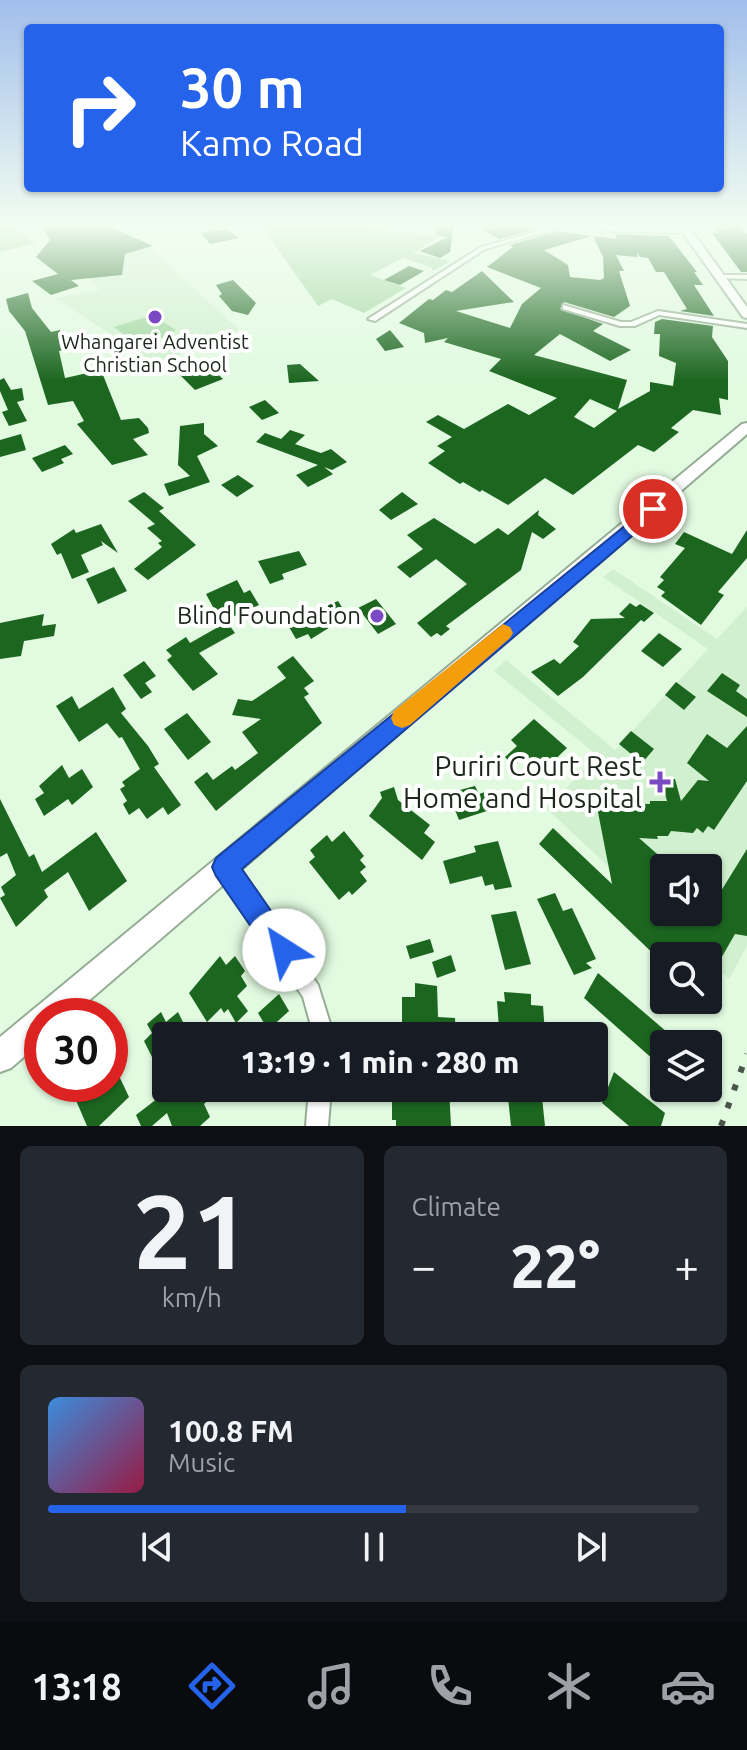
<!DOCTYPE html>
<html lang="en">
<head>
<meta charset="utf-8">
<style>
	body { margin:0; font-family:Ubuntu,sans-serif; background:#242831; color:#f1f3f6; height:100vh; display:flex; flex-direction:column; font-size:30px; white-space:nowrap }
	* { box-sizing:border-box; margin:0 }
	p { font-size:26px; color:#9ea1a6 }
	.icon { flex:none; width:44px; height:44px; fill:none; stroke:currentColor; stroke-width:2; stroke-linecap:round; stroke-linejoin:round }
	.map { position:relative; height:1126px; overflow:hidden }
	.details { display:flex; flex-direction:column; gap:20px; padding:20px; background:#0d0f14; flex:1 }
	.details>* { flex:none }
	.banner { position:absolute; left:24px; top:24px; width:700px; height:168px; border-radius:8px; box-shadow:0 2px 6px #0004; background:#2563eb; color:#fff; overflow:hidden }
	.fabs { position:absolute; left:650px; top:854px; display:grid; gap:16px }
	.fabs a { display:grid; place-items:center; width:72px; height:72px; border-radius:8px; background:#171b24; box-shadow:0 2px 6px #0004; font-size:40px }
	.speed { position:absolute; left:24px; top:998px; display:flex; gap:16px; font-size:40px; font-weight:700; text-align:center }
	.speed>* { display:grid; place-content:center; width:104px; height:104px; border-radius:50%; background:#171b24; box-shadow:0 2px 6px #0004; line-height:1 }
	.speed .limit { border:12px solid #d22; background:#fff; color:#111 }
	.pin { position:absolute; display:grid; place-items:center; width:68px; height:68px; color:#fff; margin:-34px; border:4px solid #fff; border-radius:50%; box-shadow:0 2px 8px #0007 }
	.me { position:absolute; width:88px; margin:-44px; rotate:325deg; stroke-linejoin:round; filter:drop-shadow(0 0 6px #0008) }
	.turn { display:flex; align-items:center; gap:28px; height:168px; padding:0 24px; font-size:36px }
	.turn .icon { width:104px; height:104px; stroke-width:2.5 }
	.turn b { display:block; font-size:56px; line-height:68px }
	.big { font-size:60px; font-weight:800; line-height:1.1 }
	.details .widget { flex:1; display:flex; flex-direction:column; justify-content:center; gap:12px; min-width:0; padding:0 28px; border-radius:12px; background:#242831 }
	.details .dial { align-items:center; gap:0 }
	.dial b { font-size:104px; line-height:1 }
	.song { display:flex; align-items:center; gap:24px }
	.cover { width:96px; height:96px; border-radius:12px; background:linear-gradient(135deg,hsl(210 70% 55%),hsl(340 70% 35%)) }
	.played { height:8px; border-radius:4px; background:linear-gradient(90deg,#2563eb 55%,#363941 55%) }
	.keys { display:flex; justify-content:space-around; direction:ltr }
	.heat { display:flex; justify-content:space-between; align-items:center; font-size:44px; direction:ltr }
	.details .tiles { flex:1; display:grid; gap:20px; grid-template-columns:1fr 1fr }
	.widget:last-child { grid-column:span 2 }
	.trip { position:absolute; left:152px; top:1022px; width:456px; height:80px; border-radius:8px; background:#171b24; box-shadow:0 2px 6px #0004; font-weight:800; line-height:80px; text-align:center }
	.tab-bar { display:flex; height:128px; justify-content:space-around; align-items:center; background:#090b0e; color:#9ea1a6 }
	.tab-bar .icon { width:56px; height:56px }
	.tab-bar .active { color:#2563eb }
	.tab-bar b { font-size:36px; color:#f1f3f6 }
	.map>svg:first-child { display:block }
</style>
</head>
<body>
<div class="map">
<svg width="747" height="1126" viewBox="0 0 747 1126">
	<rect width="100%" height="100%" fill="#e1fae0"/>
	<g fill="#d1f0cf" fill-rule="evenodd">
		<path d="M150 248 239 330 156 364 55 298 99 290 78 267Z"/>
		<path d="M613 569 717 639 747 607V946L729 979 547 809 597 755 494 671 506 660 615 750 708 649 603 577ZM664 868H708V912H664Z"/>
	</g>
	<g fill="#a2d6a0">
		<path d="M0 223H8L35 243 0 252Z"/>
		<path d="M267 223H360L365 228 440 237 413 253 450 261 433 271 431 267 403 258 370 275 406 288 364 313 332 299 318 306 265 231Z"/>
		<path d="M152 315 176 330 164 339 158 335 137 344 114 327Z"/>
	</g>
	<g fill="#1c6620" fill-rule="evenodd">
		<path d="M41 223H102L153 246 125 254 122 275 71 280 79 286 51 295 32 281 58 274 36 257 50 240Z"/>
		<path d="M438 223H454L450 252 440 258 420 251 448 237 436 235Z"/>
		<path d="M720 223 737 224 747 234V272H741L712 233H718L715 229H725Z"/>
		<path d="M507 225 517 227 536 229 499 239 483 230Z"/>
		<path d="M227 229 239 238 210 244 201 233Z"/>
		<path d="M558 231 592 236 544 250 568 265 570 277 600 280 604 278 603 257 593 236 617 239 615 234 669 236 697 272H694L703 285H694L714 316 680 311 687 309 664 272H656L648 258 640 257 637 252V257L616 255 624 271H619L630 306 614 317 564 302 560 309 603 324 593 331 631 350 610 361 560 334 534 355 627 380 618 409 650 391V382L673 386 676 363 659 356 660 334H654L655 322 662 319 713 326 712 337 728 361V400L719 398 721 415 693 410 671 428 679 432 654 452 638 445 573 495 545 478 508 505 482 490 480 492 463 482 460 484 428 463 445 451 437 446 452 437 426 422 438 415 464 429 508 404 529 415 557 398 489 371 501 359 444 342 448 338 425 343 424 333 399 323 429 299 433 300 446 290 452 292 482 271 514 302 456 311 510 328 522 304 541 288 487 267 513 247 510 245ZM590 399 617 411 594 428 574 417Z"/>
		<path d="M409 266 424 271 400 285 384 280Z"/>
		<path d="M233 280 256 303 248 315 232 311 219 296 222 294 216 285Z"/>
		<path d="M28 293 32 308 51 332 60 330 69 349 59 351 65 378 101 370 121 420 139 418 148 428 149 433 133 439 148 455 112 465 77 424 84 421 73 401 48 405 25 331 9 311 6 299Z"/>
		<path d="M390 330 404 347 385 351 376 339Z"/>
		<path d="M207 364 223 379 195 390 179 374Z"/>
		<path d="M300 364 319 381 289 383 287 365Z"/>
		<path d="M4 378 11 390 22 388 24 400 17 402 27 421 9 426 2 412 8 410 0 391V380Z"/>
		<path d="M265 400 279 413 262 420 249 407Z"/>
		<path d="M204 423V434L218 446 197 456 210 482 169 496 164 484 190 476 178 465 180 426Z"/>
		<path d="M290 430 305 435 295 444 321 453 331 449 347 462 332 470 324 467 333 474 308 487 296 475 318 465 256 442 265 433 281 439Z"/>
		<path d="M21 434 26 450 0 457V440Z"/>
		<path d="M65 445 73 454 61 459 64 463 42 472 32 458Z"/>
		<path d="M238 475 254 486 237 497 221 485Z"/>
		<path d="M144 492 164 508 159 511 196 545 148 580 134 569 162 547 158 543 162 541 147 528 155 524 128 501Z"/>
		<path d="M402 492 418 504 391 520 379 510Z"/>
		<path d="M539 510 538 515 556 529 543 539 532 532 521 570 446 626 450 629 441 636 437 633 431 637 417 623 467 584 436 559 410 578 397 567 423 549 407 535 434 518 475 544 498 528 508 535Z"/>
		<path d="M101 524 118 553 101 541 103 545 81 555 89 572 72 579 61 553 57 555 51 544 74 529 76 533Z"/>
		<path d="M747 530V558L718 592 724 595 701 625 661 596 665 592 657 587 664 580 660 577 685 548 675 544 684 532 732 554Z"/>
		<path d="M299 551 307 565 282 574 284 579 270 584 258 561Z"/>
		<path d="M114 567 127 591 98 604 86 579Z"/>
		<path d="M237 580 244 593 250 590 259 605 221 622 206 594Z"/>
		<path d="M376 599 396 624 378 634 358 608Z"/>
		<path d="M338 601 347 615 338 619 340 621 311 639 308 634 296 639 289 627 294 624 292 621Z"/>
		<path d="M630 603 636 607 640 604 654 613 644 622 641 620 583 677 558 696 531 672 554 659 560 664 579 646 573 642 591 619 625 618 619 614Z"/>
		<path d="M44 614 42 626 56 624 54 636 24 641 21 656 0 659V623Z"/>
		<path d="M227 622 235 633 199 653 218 674 193 691 167 660 172 656 166 650 186 637 190 643Z"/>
		<path d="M659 633 682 649 663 667 641 651Z"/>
		<path d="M293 656 314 681 304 688 309 694 304 697 322 723 216 811 194 782 207 772 213 780 232 766 235 770 258 753 242 732 261 719 232 715 238 699 252 701 286 678 277 667Z"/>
		<path d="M144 661 156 676 145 683 152 692 141 699 123 675Z"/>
		<path d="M722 673 740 685 736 691 747 699V717L707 691Z"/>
		<path d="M676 682 696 697 684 710 665 695Z"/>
		<path d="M113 687 126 709 121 713 148 746 159 764 154 767 181 805 168 815 163 807 147 819 139 808 129 815 123 804 127 801 120 789 125 786 122 782 140 769 122 737 119 738 107 723 79 742 56 706 72 696 79 709Z"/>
		<path d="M187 713 211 742 188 760 164 729Z"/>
		<path d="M534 719 567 748 541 773 524 757 514 766 505 757 517 746 511 740Z"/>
		<path d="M747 726V781L714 830 708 826 703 833 697 828 693 833 671 831 668 836H657L658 839 639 838 664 860V912H708V899L713 904 747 849V936L735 934 708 981V956H664V964L539 844 553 828 612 884 596 802 650 804V801H667L661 779H675L681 801 698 780 709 781 687 763 707 734 727 748Z"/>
		<path d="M631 731 654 749 642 763 619 744Z"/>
		<path d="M62 765 69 778 82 769 93 787 72 805 68 799 44 816 35 799 44 793 39 786Z"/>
		<path d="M475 786 479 794 485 792 493 809 459 820 451 800 458 798 456 791Z"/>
		<path d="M394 787 398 800 430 825 424 833 435 842 422 860 369 816 382 798 380 792Z"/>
		<path d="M0 799 29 857 34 854 42 872 96 832 127 881 89 911 68 872 44 890 48 897 16 927 0 898 5 895 1 887 16 875 7 853 0 857Z"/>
		<path d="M344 831 364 856 360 860 366 867 360 872 367 881 352 895 349 891 339 900 309 862 315 857 310 850 327 835 332 842Z"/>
		<path d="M498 841 512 887 495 890 493 884 485 886 482 876 450 884 443 861 476 852 474 846Z"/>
		<path d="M555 893 563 911 572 908 596 959 586 963 592 968 574 975 537 899Z"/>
		<path d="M516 911 531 964 505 970 491 915Z"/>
		<path d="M430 939 434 952 410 959 406 946Z"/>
		<path d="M451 955 456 971 437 978 432 962Z"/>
		<path d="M220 956 226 965 235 956 245 971 241 976 247 986 237 996 248 1011 236 1023 228 1009 224 1013 221 1008 207 1022 189 993Z"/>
		<path d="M598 973 681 1044H664V1069L584 998Z"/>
		<path d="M415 983 437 986 438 1017 455 1018 456 1036H402V997H415Z"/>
		<path d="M504 992 531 994V1005L543 1006 545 1033 499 1029 497 1001 505 1002Z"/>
		<path d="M279 994 289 1011 268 1030 258 1013Z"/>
		<path d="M161 1012 166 1022 178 1012 190 1036H166V1061L158 1069 144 1041 152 1033 147 1024Z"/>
		<path d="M110 1057 129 1097 99 1126H87L75 1098 91 1084H110Z"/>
		<path d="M614 1072 665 1113 661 1126H629L602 1103Z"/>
		<path d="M171 1088H221L204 1104 210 1117 200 1126H172L167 1113 152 1126H141L136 1115Z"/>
		<path d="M449 1088 451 1126H396V1120H392V1089Z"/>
		<path d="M507 1088H541L545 1126H511Z"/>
	</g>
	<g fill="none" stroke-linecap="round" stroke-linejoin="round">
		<g stroke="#95ad94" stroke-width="4">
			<g id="minor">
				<path d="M567 223H577L485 249 375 321 368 319 481 247Z"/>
				<path d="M582 223H593L612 227 686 229 689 231 686 233 612 231Z"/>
				<path d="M718 275H747V279L720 278 718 277Z"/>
				<path d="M563 305 621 322H631L658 311 747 324V328L659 315 635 326H620L563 309Z"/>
				<path d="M225 858 231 861 318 985 334 1036H314L303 997 219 873 216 867 219 861Z"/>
				<path d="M309 1088H331L328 1126H306Z"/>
			</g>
		</g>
		<g stroke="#95ad94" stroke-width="4">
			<g id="secondary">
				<path d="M676 223H686L747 307V318L743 317Z"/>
				<path d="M747 423V434L71 1016H42V1041L11 1068 0 1072V1037L742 424Z"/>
			</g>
		</g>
		<use href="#minor" fill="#fff" fill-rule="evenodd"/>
		<use href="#secondary" fill="#fff" fill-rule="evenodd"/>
		<path stroke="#495548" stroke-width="6" stroke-dasharray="6 13" stroke-linecap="butt" d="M721 1126 747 1054"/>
	</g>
	<linearGradient id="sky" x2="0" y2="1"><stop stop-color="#a1beec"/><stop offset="0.59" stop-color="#f2fdf1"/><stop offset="1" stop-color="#f2fdf1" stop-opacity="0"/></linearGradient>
	<rect width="747" height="381" fill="url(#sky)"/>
	<path fill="#2563eb" stroke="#184099" stroke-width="2" d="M653 503 659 505V513L242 869 298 950 294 960 284 965 274 960 216 876 212 867 216 858Z"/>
	<path fill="#f59e0b" d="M503 624 510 627 513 633 510 638 410 725 402 728 394 725 391 718 394 711Z"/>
	<g fill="#794ac3" stroke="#fff" stroke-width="3">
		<circle cx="155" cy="317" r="8"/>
		<circle cx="377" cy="616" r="8"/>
		<path d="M656 770h8v8h8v8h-8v8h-8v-8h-8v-8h8z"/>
	</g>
	<g text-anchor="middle" stroke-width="8" stroke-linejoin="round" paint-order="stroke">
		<g font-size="20" fill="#1e271d" stroke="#fff">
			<text x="155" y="349">Whangarei Adventist<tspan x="155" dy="23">Christian School</tspan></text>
		</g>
		<g font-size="24" fill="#1e271d" stroke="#fff" text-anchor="end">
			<text x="361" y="624">Blind Foundation</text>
		</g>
		<g font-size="28" fill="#1e271d" stroke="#fff" text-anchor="end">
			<text x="642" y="776">Puriri Court Rest<tspan x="642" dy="32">Home and Hospital</tspan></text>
		</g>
	</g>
</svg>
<div class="fabs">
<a><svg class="icon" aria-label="sound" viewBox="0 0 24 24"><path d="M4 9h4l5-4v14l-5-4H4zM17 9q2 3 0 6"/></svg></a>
<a><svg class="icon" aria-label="search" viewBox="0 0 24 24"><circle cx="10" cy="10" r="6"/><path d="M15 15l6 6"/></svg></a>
<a><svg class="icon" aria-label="layers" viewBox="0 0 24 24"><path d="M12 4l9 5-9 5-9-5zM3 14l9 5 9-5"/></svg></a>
</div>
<div class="speed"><div class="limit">30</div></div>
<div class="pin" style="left:653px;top:509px;background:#d93025"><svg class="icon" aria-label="arrive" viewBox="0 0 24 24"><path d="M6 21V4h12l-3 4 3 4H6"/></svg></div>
<svg class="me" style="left:284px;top:950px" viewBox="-20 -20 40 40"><circle r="19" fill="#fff"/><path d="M0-13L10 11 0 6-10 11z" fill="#2563eb"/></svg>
<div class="trip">13:19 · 1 min · 280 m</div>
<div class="banner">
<div class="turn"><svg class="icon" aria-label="right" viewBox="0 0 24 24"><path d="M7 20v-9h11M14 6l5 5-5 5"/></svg><div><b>30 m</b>Kamo Road</div></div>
</div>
</div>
<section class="details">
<div class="tiles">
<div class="widget dial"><b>21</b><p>km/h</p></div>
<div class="widget"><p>Climate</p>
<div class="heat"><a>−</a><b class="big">22°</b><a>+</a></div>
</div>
<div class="widget">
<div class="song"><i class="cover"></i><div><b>100.8 FM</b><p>Music</p></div></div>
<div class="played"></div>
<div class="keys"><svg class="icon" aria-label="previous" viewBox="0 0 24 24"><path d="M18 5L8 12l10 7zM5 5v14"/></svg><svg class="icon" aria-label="pause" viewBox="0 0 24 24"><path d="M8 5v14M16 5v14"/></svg><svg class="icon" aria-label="next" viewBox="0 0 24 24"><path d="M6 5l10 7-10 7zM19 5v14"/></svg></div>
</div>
</div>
</section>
<nav class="tab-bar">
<b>13:18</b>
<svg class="icon active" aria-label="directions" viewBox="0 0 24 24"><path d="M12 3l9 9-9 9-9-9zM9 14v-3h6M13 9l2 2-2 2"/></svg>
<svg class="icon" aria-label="music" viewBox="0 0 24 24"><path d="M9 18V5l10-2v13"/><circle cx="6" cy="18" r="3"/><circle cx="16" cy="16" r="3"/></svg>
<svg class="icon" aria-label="phone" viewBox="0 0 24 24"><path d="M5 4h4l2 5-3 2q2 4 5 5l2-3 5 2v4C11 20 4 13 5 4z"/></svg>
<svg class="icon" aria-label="climate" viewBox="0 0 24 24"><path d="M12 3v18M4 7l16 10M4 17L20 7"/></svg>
<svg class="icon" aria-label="car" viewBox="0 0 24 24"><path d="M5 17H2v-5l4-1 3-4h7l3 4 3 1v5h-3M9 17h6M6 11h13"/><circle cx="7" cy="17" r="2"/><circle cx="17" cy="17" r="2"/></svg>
</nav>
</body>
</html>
